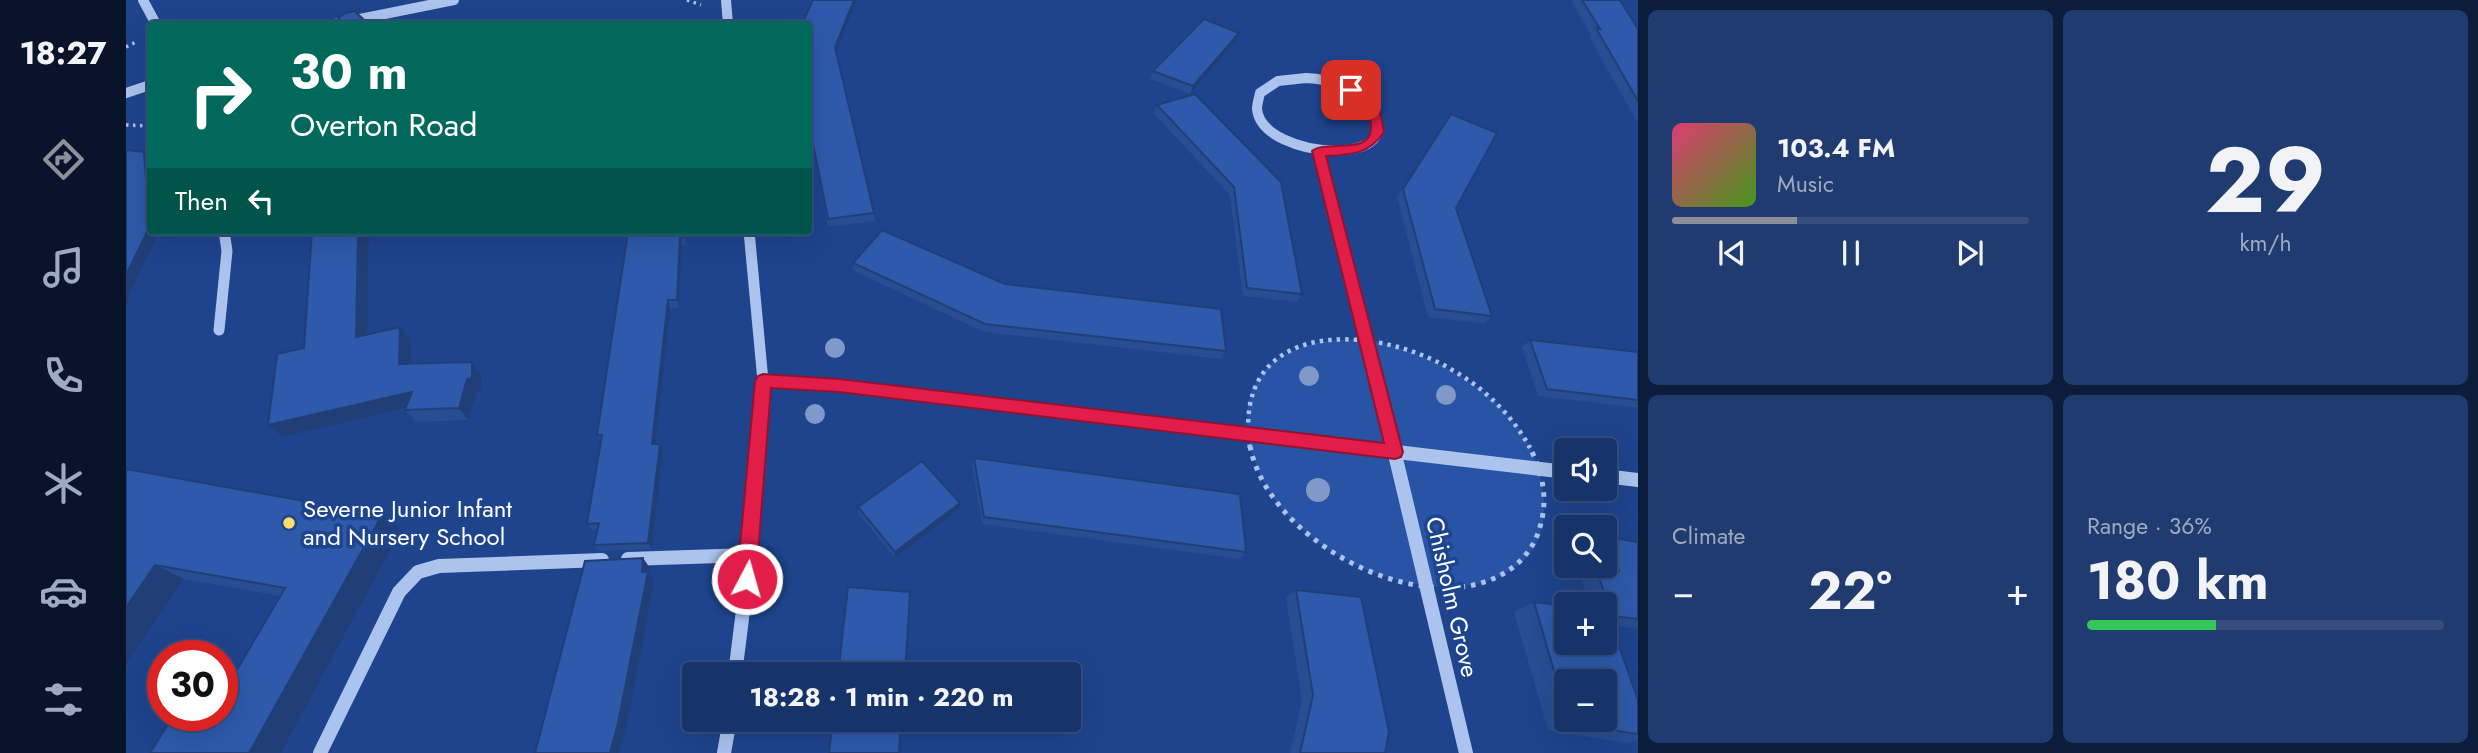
<!DOCTYPE html>
<html lang="en">
<head>
<meta charset="utf-8">
<style>
	body { margin:0; font-family:Jost,sans-serif; background:#1f3b70; color:#f1f3f6; height:100vh; display:flex; flex-direction:column; font-size:26px; white-space:nowrap }
	* { box-sizing:border-box; margin:0 }
	p { font-size:23px; color:#9eaac1 }
	.icon { flex:none; width:38px; height:38px; fill:none; stroke:currentColor; stroke-width:2; stroke-linecap:round; stroke-linejoin:round }
	.map { position:relative; flex:1; overflow:hidden }
	.sheet { display:flex; flex-direction:column; gap:10px; padding:10px; background:#0c1c3a; width:840px }
	.sheet>* { flex:none }
	.top-card { position:absolute; left:21px; top:21px; width:665px; height:214px; border-radius:7px; box-shadow:0 7px 28px #0002,0 0 0 2px #354e7e; background:#00695c; color:#fff; overflow:hidden }
	.controls { position:absolute; left:1428px; top:438px; display:grid; gap:14px }
	.controls a { display:grid; place-items:center; width:63px; height:63px; border-radius:7px; background:#16336a; box-shadow:0 7px 28px #0002,0 0 0 2px #354e7e; font-size:35px }
	.speed { position:absolute; left:21px; top:640px; display:flex; gap:14px; font-size:35px; font-weight:700; text-align:center }
	.speed>* { display:grid; place-content:center; width:91px; height:91px; border-radius:50%; background:#16336a; box-shadow:0 7px 28px #0002,0 0 0 2px #354e7e; line-height:1 }
	.speed .limit { border:10px solid #d22; background:#fff; color:#111 }
	.pin { position:absolute; display:grid; place-items:center; width:60px; height:60px; color:#fff; margin:-30px; border-radius:14px; box-shadow:0 4px 10px #0006 }
	.me { position:absolute; width:77px; margin:-38px; rotate:6deg; stroke-linejoin:round; filter:drop-shadow(0 0 5px #0008) }
	.turn { display:flex; align-items:center; gap:24px; height:147px; padding:0 28px; font-size:32px }
	.turn .icon { width:91px; height:91px; stroke-width:2.5 }
	.turn b { display:block; font-size:49px; line-height:60px }
	.then { display:flex; align-items:center; height:66px; padding:0 28px; background:#0003; gap:14px; font-size:26px }
	.big { font-size:52px; font-weight:700; line-height:1.1 }
	.sheet .widget { flex:1; display:flex; flex-direction:column; justify-content:center; gap:10px; min-width:0; padding:0 24px; border-radius:10px; background:#1f3b70 }
	.sheet .dial { align-items:center; gap:0 }
	.dial b { font-size:91px; line-height:1 }
	.song { display:flex; align-items:center; gap:21px }
	.cover { width:84px; height:84px; border-radius:10px; background:linear-gradient(135deg,hsl(340 70% 55%),hsl(100 70% 35%)) }
	.played { height:7px; border-radius:4px; background:linear-gradient(90deg,#8c9099 35%,#354e7e 35%) }
	.keys { display:flex; justify-content:space-around; direction:ltr }
	.heat { display:flex; justify-content:space-between; align-items:center; font-size:38px; direction:ltr }
	.charge { height:10px; border-radius:5px; background:linear-gradient(90deg,#34c759 36%,#354e7e 0) }
	.sheet .tiles { flex:1; display:grid; gap:10px; grid-template-columns:repeat(2,1fr) }
	.trip { position:absolute; left:556px; top:662px; width:399px; height:70px; border-radius:7px; background:#16336a; box-shadow:0 7px 28px #0002,0 0 0 2px #354e7e; font-weight:700; line-height:70px; text-align:center }
	main { display:flex; flex:1; min-height:0 }
	.tab-bar { display:flex; flex-direction:column; width:126px; justify-content:space-around; align-items:center; background:#09142a; color:#9eaac1 }
	.tab-bar .icon { width:49px; height:49px }
	.tab-bar .selected { color:#8c9099 }
	.tab-bar b { font-size:32px; color:#f1f3f6 }
	.map>svg:first-child { display:block }
</style>
</head>
<body>
<main>
<nav class="tab-bar">
<b>18:27</b>
<svg class="icon selected" aria-label="directions" viewBox="0 0 24 24"><path d="M12 3l9 9-9 9-9-9zM9 14v-3h6M13 9l2 2-2 2"/></svg>
<svg class="icon" aria-label="music" viewBox="0 0 24 24"><path d="M9 18V5l10-2v13"/><circle cx="6" cy="18" r="3"/><circle cx="16" cy="16" r="3"/></svg>
<svg class="icon" aria-label="phone" viewBox="0 0 24 24"><path d="M5 4h4l2 5-3 2q2 4 5 5l2-3 5 2v4C11 20 4 13 5 4z"/></svg>
<svg class="icon" aria-label="climate" viewBox="0 0 24 24"><path d="M12 3v18M4 7l16 10M4 17L20 7"/></svg>
<svg class="icon" aria-label="car" viewBox="0 0 24 24"><path d="M5 17H2v-5l4-1 3-4h7l3 4 3 1v5h-3M9 17h6M6 11h13"/><circle cx="7" cy="17" r="2"/><circle cx="17" cy="17" r="2"/></svg>
<svg class="icon" aria-label="filters" viewBox="0 0 24 24"><path d="M4 7h16M4 17h16"/><circle cx="9" cy="7" r="2"/><circle cx="15" cy="17" r="2"/></svg>
</nav>
<div class="map">
<svg width="1512" height="753" viewBox="0 0 1512 753">
	<rect width="100%" height="100%" fill="#1e448d"/>
	<path fill="#2754a5" d="M1241 339C1316 356 1405 403 1416 487 1419 507 1420 525 1410 544 1395 572 1360 586 1330 587 1266 589 1199 559 1157 510 1119 466 1097 383 1164 352 1188 340 1215 339 1241 339Z"/>
	<g fill="none" stroke-linecap="round" stroke-linejoin="round">
		<g stroke="#abc3ed" stroke-width="3.5" stroke-dasharray="2.5 4.5" stroke-linecap="butt">
			<path d="M561 0 575 5"/>
			<path d="M65 24H107"/>
			<path d="M0 47 12 41"/>
			<path d="M0 125 24 126"/>
		</g>
		<path stroke="#abc3ed" stroke-width="4.5" stroke-dasharray="3.5 5" stroke-linecap="butt" d="M1124 448C1105 321 1241 322 1321 367 1356 386 1385 413 1404 448"/>
		<path stroke="#abc3ed" stroke-width="5" stroke-dasharray="4.5 6" stroke-linecap="butt" d="M1124 446C1141 536 1279 613 1364 580 1390 570 1409 550 1415 523 1422 497 1416 470 1403 446"/>
		<g stroke="#abc3ed" stroke-width="10">
			<path d="M17 0 30 24"/>
			<path d="M600 0 602 24"/>
			<path d="M209 24 328 0"/>
			<path d="M1180 78C1204 79 1226 86 1242 105 1293 169 1136 161 1131 109 1131 104 1133 98 1134 93L1152 81Z"/>
			<path d="M0 93 24 85"/>
			<path d="M1193 151 1206 201"/>
		</g>
		<g stroke="#abc3ed" stroke-width="11">
			<path d="M1205 199 1267 448"/>
			<path d="M623 231 637 381 632 448"/>
			<path d="M93 330 101 251 98 231"/>
			<path d="M637 381 713 386 1235 448"/>
		</g>
		<g stroke="#abc3ed" stroke-width="14">
			<path d="M1220 446 1440 472"/>
			<path d="M1267 446 1340 753"/>
			<path d="M1479 476 1512 480"/>
			<path d="M502 559 624 555"/>
			<path d="M609 674 624 555 632 446"/>
			<path d="M194 753 273 592 292 572 313 566 476 560"/>
			<path d="M598 753 604 719"/>
		</g>
	</g>
	<g fill="#8099c8">
		<circle cx="709" cy="348" r="10"/>
		<circle cx="1183" cy="376" r="10"/>
		<circle cx="1320" cy="395" r="10"/>
		<circle cx="689" cy="414" r="10"/>
		<circle cx="1192" cy="490" r="12"/>
	</g>
	<g fill="#274d92" fill-rule="evenodd">
		<path d="M687 0H731L710 53 748 213 749 221 702 227 682 124V24Z"/>
		<path d="M1445 0H1494L1512 29V123L1463 37 1465 35Z"/>
		<path d="M1109 42 1064 94 1024 79 1027 71Z"/>
		<path d="M1069 94 1176 294 1171 302 1117 296 1104 195 1028 114 1031 105Z"/>
		<path d="M1325 114 1330 208 1366 316 1358 324 1302 317 1271 197Z"/>
		<path d="M186 231H243L241 334 285 340 284 364 355 375V390L351 391 342 420 291 422 279 410 280 408 157 437 178 348Z"/>
		<path d="M511 231H561V245L556 246 553 308H544L530 444H534L537 451 526 549 472 551 468 545 471 529 466 530 461 524 475 442 471 435Z"/>
		<path d="M727 263 879 284 1100 351 1095 359 858 332 728 271Z"/>
		<path d="M1404 340 1512 352V408L1412 396 1396 347Z"/>
		<path d="M848 458 1120 552 1113 559 856 524 846 466Z"/>
		<path d="M0 469 275 530 155 753H24L108 675 154 596 58 579 0 665Z"/>
		<path d="M732 507 833 509 769 558 732 513Z"/>
		<path d="M1481 537 1512 542V629L1485 625 1512 700V740L1500 743 1422 730 1388 612 1408 602 1479 642V604H1464L1454 575 1469 567 1474 568 1473 565H1479V539ZM1440 681 1479 719H1440Z"/>
		<path d="M1170 590 1259 753H1164L1176 701 1160 598Z"/>
	</g>
	<g fill="#203f77">
		<path d="M728 0H731L709 56V47Z"/>
		<path d="M1113 33 1109 42 1064 94 1067 86Z"/>
		<path d="M18 152 24 159V231H31V236L2 297 0 306V275Z"/>
		<path d="M232 231H243L241 350 230 337Z"/>
		<path d="M559 231H561V245L559 237Z"/>
		<path d="M554 237 556 246 553 308 551 300Z"/>
		<path d="M542 300 544 308 529 451 526 444Z"/>
		<path d="M274 327 285 340 284 377 273 364Z"/>
		<path d="M346 362 355 375V390L351 391 342 420 333 408Z"/>
		<path d="M286 392 296 404 157 437 142 425Z"/>
		<path d="M534 444 537 451 526 549 522 543Z"/>
		<path d="M834 503 833 509 769 558V552Z"/>
		<path d="M256 515 275 530 155 753H123Z"/>
		<path d="M517 558 524 568 523 573 528 581 500 729 493 753H484Z"/>
		<path d="M29 565 58 579 0 665V607Z"/>
	</g>
	<g fill="#2d5aaa" stroke="#203f77" stroke-width="2">
		<path d="M687 0H728L709 47 748 213 702 219 682 119V24H676Z"/>
		<path d="M1456 0H1494L1512 29V101L1470 28 1474 29Z"/>
		<path d="M228 11 243 24H207L217 14Z"/>
		<path d="M1078 19 1113 33 1067 86 1027 71Z"/>
		<path d="M1069 94 1155 182 1176 294 1121 288 1108 187 1031 105Z"/>
		<path d="M1325 114 1371 133 1330 208 1366 316 1309 309 1277 189Z"/>
		<path d="M0 150 18 152 23 228 0 275Z"/>
		<path d="M756 230 879 284 1095 309 1100 351 859 324 727 263Z"/>
		<path d="M186 231H232L230 337 274 327 273 364 346 362V378L341 379 333 408 279 410 286 392 142 425 151 354 178 348Z"/>
		<path d="M511 231H559V237H554L551 300H542L526 444H534L522 543 468 545 473 523 461 524 476 435H471L502 232Z"/>
		<path d="M1404 340 1512 352V400L1421 389Z"/>
		<path d="M848 458 1114 494 1120 552 858 517Z"/>
		<path d="M796 461 834 503 769 552 732 507Z"/>
		<path d="M0 469 256 515 123 753H24L47 716H96V673L108 675 159 588 29 565 0 607Z"/>
		<path d="M1481 537 1512 542V619L1487 616 1469 567 1493 571Z"/>
		<path d="M517 558 516 572H522L492 723 484 753H409L459 561Z"/>
		<path d="M722 587 784 592 779 674H712Z"/>
		<path d="M1170 590 1235 597 1263 732 1259 753H1174L1187 695Z"/>
		<path d="M1408 602 1440 606V642H1479V612H1481L1512 700V734L1444 724 1442 719H1479V681H1440V712Z"/>
		<path d="M707 719H775L773 753H703Z"/>
	</g>
	<path fill="#e11d48" stroke="#92132f" stroke-width="2" d="M1225 86 1254 112 1258 132C1244 154 1225 155 1200 156L1277 452 1275 457 1269 459 713 392 645 388 630 579 627 585 621 588 614 585 611 579 629 381 632 376 637 374 713 379 1258 443 1186 151C1199 139 1248 157 1245 125 1244 121 1245 118 1242 114 1236 105 1226 99 1219 90Z"/>
	<circle fill="#fcdf6a" stroke="#1e448d" stroke-width="2.5" cx="163" cy="523" r="7"/>
	<g text-anchor="middle" stroke-width="7" stroke-linejoin="round" paint-order="stroke">
		<g font-size="24" fill="#fff" stroke="#1e448d" text-anchor="start">
			<text x="177" y="517">Severne Junior Infant<tspan x="177" dy="28">and Nursery School</tspan></text>
		</g>
		<g font-size="24" fill="#fff" stroke="#1e448d">
			<text transform="translate(1326 597) rotate(77)" y="8">Chisholm Grove</text>
		</g>
	</g>
</svg>
<div class="controls">
<a><svg class="icon" aria-label="sound" viewBox="0 0 24 24"><path d="M4 9h4l5-4v14l-5-4H4zM17 9q2 3 0 6"/></svg></a>
<a><svg class="icon" aria-label="search" viewBox="0 0 24 24"><circle cx="10" cy="10" r="6"/><path d="M15 15l6 6"/></svg></a>
<a>+</a>
<a>−</a>
</div>
<div class="speed"><div class="limit">30</div></div>
<div class="pin" style="left:1225px;top:90px;background:#d93025"><svg class="icon" aria-label="arrive" viewBox="0 0 24 24"><path d="M6 21V4h12l-3 4 3 4H6"/></svg></div>
<svg class="me" style="left:621px;top:579px" viewBox="-20 -20 40 40"><circle r="17" fill="#e11d48" stroke="#fff" stroke-width="3"/><path d="M0-11L8 9 0 5-8 9z" fill="#fff"/></svg>
<div class="trip">18:28 · 1 min · 220 m</div>
<div class="top-card">
<div class="turn"><svg class="icon" aria-label="right" viewBox="0 0 24 24"><path d="M7 20v-9h11M14 6l5 5-5 5"/></svg><div><b>30 m</b>Overton Road</div></div>
<div class="then">Then<svg class="icon" aria-label="left" viewBox="0 0 24 24"><path d="M17 20v-9H6M10 6l-5 5 5 5"/></svg></div>
</div>
</div>
<section class="sheet">
<div class="tiles">
<div class="widget">
<div class="song"><i class="cover"></i><div><b>103.4 FM</b><p>Music</p></div></div>
<div class="played"></div>
<div class="keys"><svg class="icon" aria-label="previous" viewBox="0 0 24 24"><path d="M18 5L8 12l10 7zM5 5v14"/></svg><svg class="icon" aria-label="pause" viewBox="0 0 24 24"><path d="M8 5v14M16 5v14"/></svg><svg class="icon" aria-label="next" viewBox="0 0 24 24"><path d="M6 5l10 7-10 7zM19 5v14"/></svg></div>
</div>
<div class="widget dial"><b>29</b><p>km/h</p></div>
<div class="widget"><p>Climate</p>
<div class="heat"><a>−</a><b class="big">22°</b><a>+</a></div>
</div>
<div class="widget"><p>Range · 36%</p><b class="big">180 km</b><div class="charge"></div></div>
</div>
</section>
</main>
</body>
</html>
